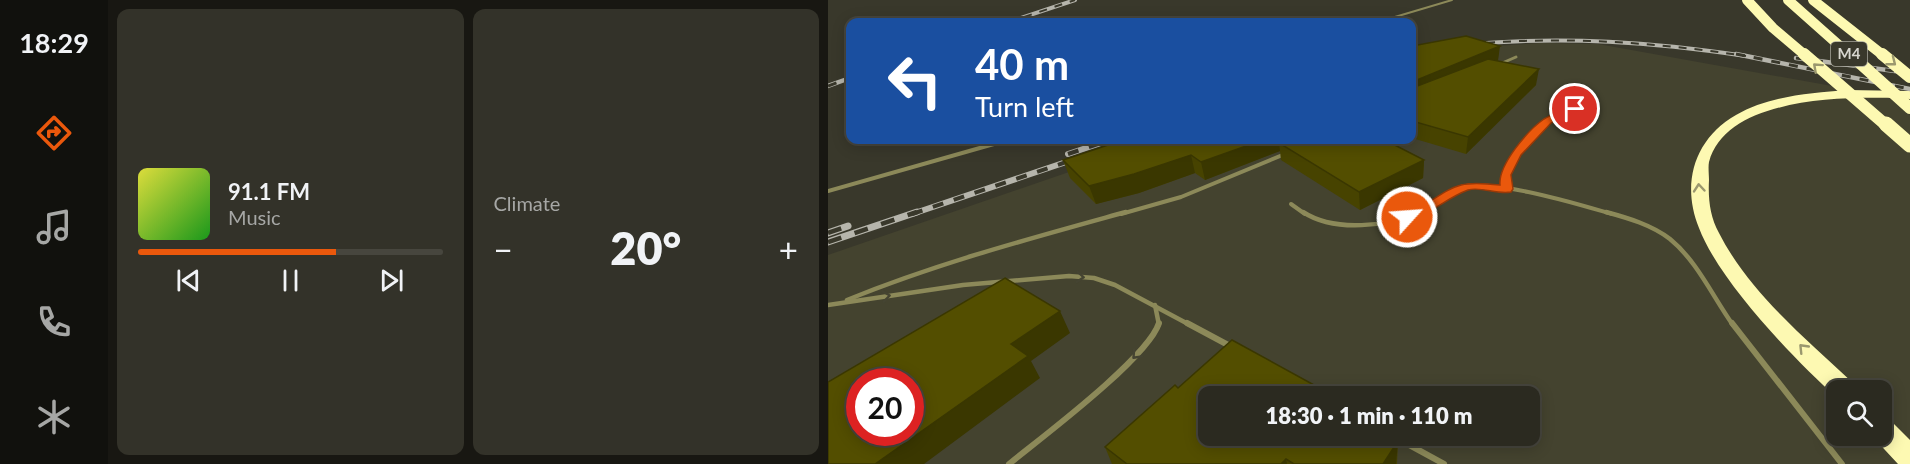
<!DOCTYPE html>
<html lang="en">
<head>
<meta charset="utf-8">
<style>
	body { margin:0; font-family:Lato,sans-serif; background:#333229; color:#f1f3f6; height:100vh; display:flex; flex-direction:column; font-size:22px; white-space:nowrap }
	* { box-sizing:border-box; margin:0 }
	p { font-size:20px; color:#a6a7a5 }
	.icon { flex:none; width:33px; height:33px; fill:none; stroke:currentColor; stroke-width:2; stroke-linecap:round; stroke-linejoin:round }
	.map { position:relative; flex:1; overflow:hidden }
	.details { display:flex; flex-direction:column; gap:9px; padding:9px; background:#181712; width:720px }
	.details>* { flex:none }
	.hud { position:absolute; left:18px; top:18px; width:570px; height:126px; border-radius:12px; box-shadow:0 3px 15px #0003,0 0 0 2px #47463e; background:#1a4fa0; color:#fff; overflow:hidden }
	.tools { position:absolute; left:998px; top:380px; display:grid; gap:12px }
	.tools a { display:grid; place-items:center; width:66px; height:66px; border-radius:12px; background:#2b2a20; box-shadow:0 3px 15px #0003,0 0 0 2px #47463e; font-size:30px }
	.speed { position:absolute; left:18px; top:368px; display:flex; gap:12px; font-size:30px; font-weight:700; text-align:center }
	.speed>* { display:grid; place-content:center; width:78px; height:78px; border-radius:50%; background:#2b2a20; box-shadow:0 3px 15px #0003,0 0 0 2px #47463e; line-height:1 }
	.speed .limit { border:9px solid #d22; background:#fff; color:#111 }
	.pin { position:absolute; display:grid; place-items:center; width:51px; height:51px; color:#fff; margin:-26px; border:3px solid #fff; border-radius:50%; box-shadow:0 2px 6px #0007 }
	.me { position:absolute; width:66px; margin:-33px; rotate:64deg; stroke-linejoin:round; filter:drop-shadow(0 0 4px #0008) }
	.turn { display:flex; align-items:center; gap:21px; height:126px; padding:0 30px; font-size:27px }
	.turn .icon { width:78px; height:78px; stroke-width:2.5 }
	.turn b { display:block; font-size:42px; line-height:51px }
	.big { font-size:45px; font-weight:800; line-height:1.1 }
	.details .widget { flex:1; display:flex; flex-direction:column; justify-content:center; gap:9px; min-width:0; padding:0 21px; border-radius:12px; background:#333229 }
	.song { display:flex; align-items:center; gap:18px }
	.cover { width:72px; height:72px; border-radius:9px; background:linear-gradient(135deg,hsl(60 70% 55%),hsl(120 70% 35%)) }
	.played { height:6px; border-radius:3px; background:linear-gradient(90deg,#ea580c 65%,#47463e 65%) }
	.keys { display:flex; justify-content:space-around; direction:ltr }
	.heat { display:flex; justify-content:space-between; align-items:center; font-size:33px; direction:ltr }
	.details .tiles { flex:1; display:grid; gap:9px; grid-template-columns:repeat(2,1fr) }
	.trip { position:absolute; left:370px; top:386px; width:342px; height:60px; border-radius:12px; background:#2b2a20; box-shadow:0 3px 15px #0003,0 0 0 2px #47463e; font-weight:800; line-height:60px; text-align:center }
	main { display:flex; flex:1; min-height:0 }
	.tabs { display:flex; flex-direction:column; width:108px; justify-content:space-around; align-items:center; background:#11110d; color:#a6a7a5 }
	.tabs .icon { width:42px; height:42px }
	.tabs .selected { color:#ea580c }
	.tabs b { font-size:27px; color:#f1f3f6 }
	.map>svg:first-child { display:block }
</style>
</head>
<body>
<main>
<nav class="tabs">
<b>18:29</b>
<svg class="icon selected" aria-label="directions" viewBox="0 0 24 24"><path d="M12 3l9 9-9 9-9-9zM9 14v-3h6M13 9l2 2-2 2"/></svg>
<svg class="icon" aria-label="music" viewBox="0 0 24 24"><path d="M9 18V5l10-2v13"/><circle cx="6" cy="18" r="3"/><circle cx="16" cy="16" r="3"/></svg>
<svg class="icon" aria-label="phone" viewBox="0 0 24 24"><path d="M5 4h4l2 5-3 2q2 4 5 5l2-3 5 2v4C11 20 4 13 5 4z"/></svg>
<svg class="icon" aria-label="climate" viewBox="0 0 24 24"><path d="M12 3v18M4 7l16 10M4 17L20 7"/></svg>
</nav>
<section class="details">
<div class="tiles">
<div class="widget">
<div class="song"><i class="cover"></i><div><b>91.1 FM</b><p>Music</p></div></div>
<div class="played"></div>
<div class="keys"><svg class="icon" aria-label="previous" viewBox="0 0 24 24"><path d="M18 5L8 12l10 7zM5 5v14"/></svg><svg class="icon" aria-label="pause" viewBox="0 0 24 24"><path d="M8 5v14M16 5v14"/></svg><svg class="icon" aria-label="next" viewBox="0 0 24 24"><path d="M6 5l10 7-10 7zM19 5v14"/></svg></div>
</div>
<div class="widget"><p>Climate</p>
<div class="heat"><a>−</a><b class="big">20°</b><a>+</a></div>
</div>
</div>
</section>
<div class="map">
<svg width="1082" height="464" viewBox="0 0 1082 464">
	<rect width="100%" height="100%" fill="#39382b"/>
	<path fill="#44432f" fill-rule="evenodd" d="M712 43 770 44 1082 100V464H0V255L334 140H584V58L667 46ZM32 381H82V432H32ZM1008 390H1053V435H1008ZM381 396H702V435H381Z"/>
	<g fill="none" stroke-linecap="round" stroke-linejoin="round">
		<path stroke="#8c8959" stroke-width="2" d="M550 22 624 0"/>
		<g stroke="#8c8959" stroke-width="3">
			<path d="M672 64 688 57"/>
			<path d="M715 126 719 121 747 109"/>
		</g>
		<g stroke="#8c8959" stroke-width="4">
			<path d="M679 189 677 175 688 154 716 124"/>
			<path d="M0 191 180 140"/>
			<path d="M463 204 477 214"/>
			<path d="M293 214 353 197 457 154"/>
			<path d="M590 214C605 207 618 194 634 189 667 178 749 204 784 214"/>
		</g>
		<g stroke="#8c8959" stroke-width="4.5">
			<path d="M475 212C507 233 560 226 593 212"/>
			<path d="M778 212C800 218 824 225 842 239 869 261 885 297 905 325"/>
			<path d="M19 300C110 263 204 238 298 212"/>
			<path d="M0 305 135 285 241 276 266 278 287 285 362 325"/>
			<path d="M327 305 331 325"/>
		</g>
		<g stroke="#8c8959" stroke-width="6">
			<path d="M359 323 402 346"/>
			<path d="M904 323 1014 464"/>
			<path d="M563 435 616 464"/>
			<path d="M181 464C213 438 320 358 331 323"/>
		</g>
		<g fill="#fdf9b2" fill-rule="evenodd">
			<path d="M1019 90 1082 91V99C1028 96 899 94 881 162 880 167 881 175 881 180 880 199 882 217 891 233 921 292 977 338 1025 383L1028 390H1008V397C966 359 891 281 871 228 853 184 866 139 908 115 941 96 982 93 1019 90Z"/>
			<path d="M1053 417 1062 420 1082 440V464H1070L1044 436 1053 435Z"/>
		</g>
		<g stroke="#b6b5ac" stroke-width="4">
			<g id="rail-far3">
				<path d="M181 22 247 0"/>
				<path d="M643 44C739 36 823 42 918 56"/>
			</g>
		</g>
		<g stroke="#b6b5ac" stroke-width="4.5">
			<g id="rail-far2">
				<path d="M908 54 1082 89"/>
				<path d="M968 58 1082 73"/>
				<path d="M0 86 22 78"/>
			</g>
		</g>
		<g stroke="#b6b5ac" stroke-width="6">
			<g id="rail-far1">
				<path d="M240 154 282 140"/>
				<path d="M84 214 253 157"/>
			</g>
		</g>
		<g stroke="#b6b5ac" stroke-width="7">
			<g id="rail">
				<path d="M0 233 20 226"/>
				<path d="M0 242 89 212"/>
			</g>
		</g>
		<use href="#rail-far3" stroke="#39382b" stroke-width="2" stroke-dasharray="8" stroke-linecap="butt"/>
		<use href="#rail-far2" stroke="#39382b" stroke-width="3" stroke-dasharray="9" stroke-linecap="butt"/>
		<use href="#rail-far1" stroke="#39382b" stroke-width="4" stroke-dasharray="11" stroke-linecap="butt"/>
		<use href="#rail" stroke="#39382b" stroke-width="4.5" stroke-dasharray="14" stroke-linecap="butt"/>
		<g stroke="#fdf9b2" stroke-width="10">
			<path d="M919 0 945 28 978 56"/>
			<path d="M960 0 1023 56"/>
			<path d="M985 0 1056 56"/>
		</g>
		<g stroke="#fdf9b2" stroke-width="12">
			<path d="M976 54 1059 126"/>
			<path d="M1022 54 1082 108"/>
			<path d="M1054 54 1082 77"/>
		</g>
		<path stroke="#fdf9b2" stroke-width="15" d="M1058 124 1082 145"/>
	</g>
	<g fill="#474300">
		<path d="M584 46 669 61 708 85 638 154 584 138Z"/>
		<path d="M295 140H557L596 160 595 178 532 210 453 160 452 151 377 180 367 173 311 193 268 204 242 178 235 160Z"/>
		<path d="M350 388 561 437 570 441 569 464H284L277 447Z"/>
	</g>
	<g fill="#3a3700">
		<path d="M672 46 670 61 584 97V82Z"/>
		<path d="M711 69 708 85 638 154 640 137Z"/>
		<path d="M435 140H482L451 143 452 151 377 180 373 162Z"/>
		<path d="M363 155 367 173 311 193 268 204 261 186Z"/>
		<path d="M596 160 595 178 532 210 531 192Z"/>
		<path d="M232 311 242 333 203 361 212 378 96 464H47L183 344Z"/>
		<path d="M570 441 568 464H555Z"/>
		<path d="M458 459 459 464H453Z"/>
	</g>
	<g fill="#534e00" stroke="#3a3700" stroke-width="1.5" fill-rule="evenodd">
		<path d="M638 36 672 46 584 82V46Z"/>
		<path d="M660 59 711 69 640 137 584 121V88Z"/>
		<path d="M295 140H435L373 162 363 155 306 174 261 186 235 160Z"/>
		<path d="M459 140H557L596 160 531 192 451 143Z"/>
		<path d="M177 278 232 311 183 344 200 356 47 464H0V382ZM32 381H82V432H32Z"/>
		<path d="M404 340 506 396H381V435H558L570 441 555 464H466L458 459 453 464H299L277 447 347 385 350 388Z"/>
	</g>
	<defs><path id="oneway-chevron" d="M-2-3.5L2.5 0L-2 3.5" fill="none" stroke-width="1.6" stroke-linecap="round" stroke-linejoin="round" transform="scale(1.5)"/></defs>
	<g stroke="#9b986e">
		<use href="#oneway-chevron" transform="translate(1064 62) rotate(38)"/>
		<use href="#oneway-chevron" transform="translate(989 67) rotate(-138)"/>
		<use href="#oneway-chevron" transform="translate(871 188) rotate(-95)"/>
		<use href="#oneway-chevron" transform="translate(975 348) rotate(-134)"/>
	</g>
	<g stroke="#454432">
		<use href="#oneway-chevron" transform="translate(252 277) rotate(5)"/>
		<use href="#oneway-chevron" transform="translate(58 296) rotate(-8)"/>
		<use href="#oneway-chevron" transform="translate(308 355) rotate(133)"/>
	</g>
	<path fill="#ea580c" stroke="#983908" stroke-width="1.5" d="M743 107 751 109 723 123 693 155 683 175 685 189 683 192C669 195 653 186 640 190 618 198 602 215 579 221L573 217C578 211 587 211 593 207 628 185 630 180 672 185 670 165 700 130 716 119 724 114 735 111 743 107Z"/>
	<g text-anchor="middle" stroke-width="6" stroke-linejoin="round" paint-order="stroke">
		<rect fill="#39382b" stroke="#a8a79d" stroke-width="1.5" x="1003" y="42" width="36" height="24" rx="4.5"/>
		<g font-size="15" font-weight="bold" fill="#d7d6ce">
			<text x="1021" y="59">M4</text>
		</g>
	</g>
</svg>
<div class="tools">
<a><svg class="icon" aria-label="search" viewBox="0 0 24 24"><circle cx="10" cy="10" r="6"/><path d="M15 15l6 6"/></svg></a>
</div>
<div class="speed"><div class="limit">20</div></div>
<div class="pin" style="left:747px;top:109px;background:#d93025"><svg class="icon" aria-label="arrive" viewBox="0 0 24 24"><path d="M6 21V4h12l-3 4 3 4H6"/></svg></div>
<svg class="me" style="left:579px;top:217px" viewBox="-20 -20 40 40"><circle r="17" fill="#ea580c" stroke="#fff" stroke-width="3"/><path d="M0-11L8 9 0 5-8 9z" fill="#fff"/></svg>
<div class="trip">18:30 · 1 min · 110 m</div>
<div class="hud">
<div class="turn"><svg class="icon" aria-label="left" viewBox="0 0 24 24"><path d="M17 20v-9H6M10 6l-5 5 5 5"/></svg><div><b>40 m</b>Turn left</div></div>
</div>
</div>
</main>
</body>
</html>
